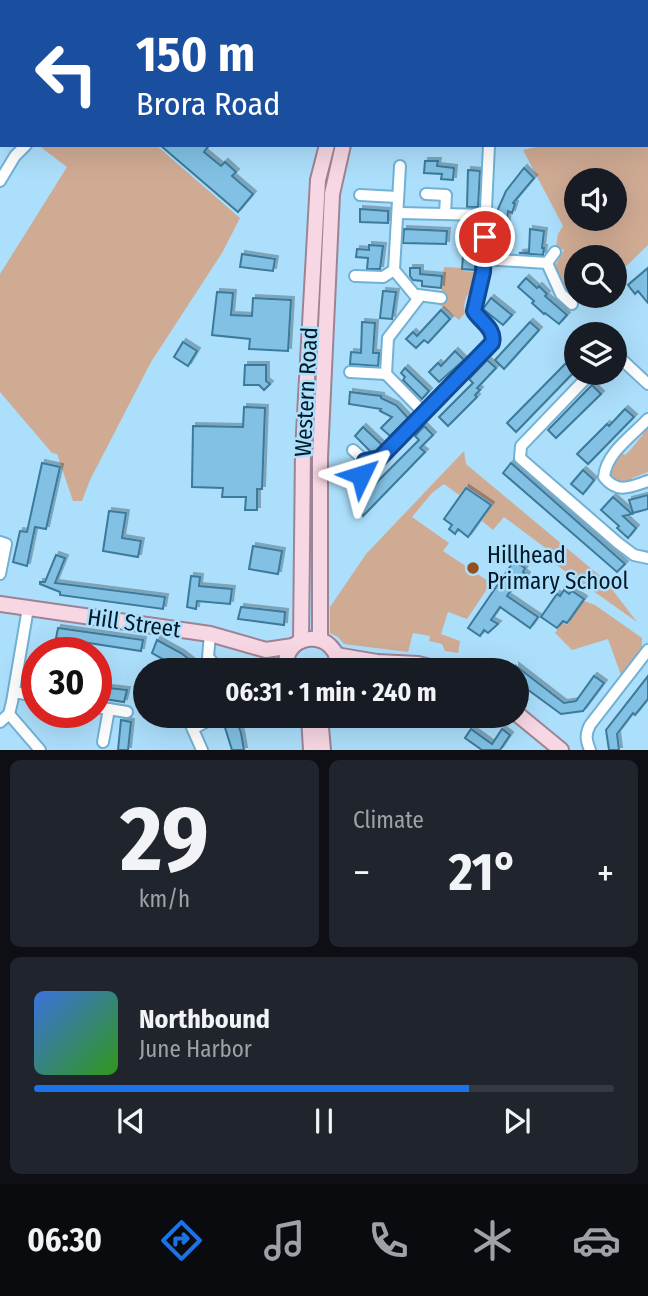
<!DOCTYPE html>
<html lang="en">
<head>
<meta charset="utf-8">
<style>
	body { margin:0; font-family:"Fira Sans Condensed",sans-serif; background:#20242c; color:#f1f3f6; height:100vh; display:flex; flex-direction:column; font-size:26px; white-space:nowrap }
	* { box-sizing:border-box; margin:0 }
	p { font-size:23px; color:#9ea1a6 }
	.icon { flex:none; width:38px; height:38px; fill:none; stroke:currentColor; stroke-width:2; stroke-linecap:round; stroke-linejoin:round }
	.map { position:relative; height:750px; overflow:hidden }
	.panel { display:flex; flex-direction:column; gap:10px; padding:10px; background:#0d0f14; flex:1 }
	.panel>* { flex:none }
	.hud { position:absolute; left:0px; top:0px; width:649px; height:147px; box-shadow:0 7px 28px #0002; background:#1a4fa0; color:#fff; overflow:hidden }
	.fabs { position:absolute; left:564px; top:168px; display:grid; gap:14px }
	.fabs a { display:grid; place-items:center; width:63px; height:63px; border-radius:50%; background:#171b24; box-shadow:0 7px 28px #0002; font-size:35px }
	.speed { position:absolute; left:21px; top:637px; display:flex; gap:14px; font-size:35px; font-weight:700; text-align:center }
	.speed>* { display:grid; place-content:center; width:91px; height:91px; border-radius:50%; background:#171b24; box-shadow:0 7px 28px #0002; line-height:1 }
	.speed .limit { border:10px solid #d22; background:#fff; color:#111 }
	.pin { position:absolute; display:grid; place-items:center; width:60px; height:60px; color:#fff; margin:-30px; border:4px solid #fff; border-radius:50%; box-shadow:0 2px 7px #0007 }
	.me { position:absolute; width:77px; margin:-38px; rotate:49deg; stroke-linejoin:round; filter:drop-shadow(0 0 5px #0008) }
	.turn { display:flex; align-items:center; gap:24px; height:147px; padding:0 21px; font-size:32px }
	.turn .icon { width:91px; height:91px; stroke-width:2.5 }
	.turn b { display:block; font-size:49px; line-height:60px }
	.big { font-size:52px; font-weight:700; line-height:1.1 }
	.panel .tile { flex:1; display:flex; flex-direction:column; justify-content:center; gap:10px; min-width:0; padding:0 24px; border-radius:10px; background:#20242c }
	.panel .dial { align-items:center; gap:0 }
	.dial b { font-size:91px; line-height:1 }
	.song { display:flex; align-items:center; gap:21px }
	.cover { width:84px; height:84px; border-radius:10px; background:linear-gradient(135deg,hsl(220 70% 55%),hsl(110 70% 35%)) }
	.played { height:7px; border-radius:4px; background:linear-gradient(90deg,#1a73e8 75%,#363941 75%) }
	.keys { display:flex; justify-content:space-around; direction:ltr }
	.heat { display:flex; justify-content:space-between; align-items:center; font-size:38px; direction:ltr }
	.panel .tiles { flex:1; display:grid; gap:10px; grid-template-columns:1fr 1fr }
	.tile:last-child { grid-column:span 2 }
	.trip { position:absolute; left:133px; top:658px; width:396px; height:70px; border-radius:35px; background:#171b24; box-shadow:0 7px 28px #0002; font-weight:700; line-height:70px; text-align:center }
	.menu { display:flex; height:112px; justify-content:space-around; align-items:center; background:#090b0e; color:#9ea1a6 }
	.menu .icon { width:49px; height:49px }
	.menu .selected { color:#1a73e8 }
	.menu b { font-size:32px; color:#f1f3f6 }
	.map>svg:first-child { display:block }
</style>
</head>
<body>
<div class="map">
<svg width="648" height="750" viewBox="0 0 648 750">
	<defs>
		<filter id="shadow"><feDropShadow dx="3" dy="-3" stdDeviation="0" flood-color="#0004"/></filter>
	</defs>
	<rect width="100%" height="100%" fill="#acdffc"/>
	<g fill="#d0ab94" fill-rule="evenodd">
		<path d="M648 144V245L614 278V257H576V293L570 286 564 289 555 266 564 250 556 246 558 234 563 226 523 150 545 145ZM576 180H614V219H576Z"/>
		<path d="M38 145H156L240 218 222 253 151 362 90 480 82 501H73L57 454 52 453 0 392V274L67 167Z"/>
		<path d="M444 267 463 268V271L476 272 474 290C465 293 463 305 465 313L459 320 440 305Z"/>
		<path d="M648 426V472L632 478 629 483 621 485 609 478V465L621 453 625 455C633 449 637 440 643 435L641 433Z"/>
		<path d="M464 451 466 464 605 580 637 622 555 564 559 558 504 517 493 530 482 521 493 504 466 486 459 495 444 484 432 493 412 517 449 543 443 551 491 583 467 619 448 612 441 634 460 641 458 653 445 651 442 644 429 641 430 636 413 633 408 652 344 644 338 637 330 633V607L366 554Z"/>
		<path d="M584 601 595 605 642 638V648L621 675 608 639 572 650 555 633 563 622 567 625Z"/>
	</g>
	<g fill="#82c1e4" stroke="#3b7a9a" stroke-width="2" filter="url(#shadow)">
		<path d="M160 145H209L204 152 221 166 225 162 236 172 232 176 253 194 238 212Z"/>
		<path d="M425 161H438L437 166 454 168 453 180 441 179 442 174 424 173Z"/>
		<path d="M524 168 534 178 513 203 515 204 512 213 508 211 504 252H492L495 216 506 191Z"/>
		<path d="M468 170 480 171 478 207H467Z"/>
		<path d="M360 209 388 211V223L360 222Z"/>
		<path d="M404 229 447 231 446 244 403 243Z"/>
		<path d="M530 229 544 231 542 248H544L543 255 519 253 529 252Z"/>
		<path d="M465 232 477 233 475 270 462 269Z"/>
		<path d="M369 245 383 246 380 269H367L368 258 356 257 357 249 369 250Z"/>
		<path d="M242 254 275 259 273 271 240 267Z"/>
		<path d="M410 268H420V274L442 276 441 288 422 286V281L413 280 410 276Z"/>
		<path d="M648 268V303L638 291 635 294 628 285Z"/>
		<path d="M526 278 537 288 539 286 547 294 545 296 567 315 559 324 545 313 544 314 532 303 534 301 518 287Z"/>
		<path d="M383 291 396 292 392 319 380 318Z"/>
		<path d="M217 292 233 293 231 315 252 316 253 298 291 300 288 351 249 349 250 339 212 335Z"/>
		<path d="M491 298 512 315 503 325 483 309Z"/>
		<path d="M441 310 450 319 428 343 424 340 416 348 406 339 413 332 417 336Z"/>
		<path d="M362 322 375 323 373 353H379L378 366 350 364 351 352 361 353Z"/>
		<path d="M530 322 539 330 504 369 495 360Z"/>
		<path d="M183 342 197 351 188 366 174 357Z"/>
		<path d="M455 351 464 360 439 382 429 372 438 363 441 366Z"/>
		<path d="M576 353V370L516 432 507 423Z"/>
		<path d="M487 360 496 368 477 388 480 390 475 395 477 397 448 426 439 417 473 383 469 379Z"/>
		<path d="M245 365H266V381L270 384 264 390 259 385H244Z"/>
		<path d="M405 368 429 391 422 399 403 380 405 377 401 373Z"/>
		<path d="M592 385 601 394 556 438 548 430Z"/>
		<path d="M350 392 381 396V398L396 405 408 418 390 436 381 428 392 417 380 411 381 409 349 404Z"/>
		<path d="M244 407 265 408 262 489H257V510H245L246 497H222L223 488 192 487 193 426 243 427Z"/>
		<path d="M625 409 634 417 588 464 577 454 607 424 609 426Z"/>
		<path d="M424 426 433 435 420 448 425 452 363 516 355 506 366 497 379 480 419 440 415 436Z"/>
		<path d="M363 427 382 445 376 451 371 452 355 436Z"/>
		<path d="M42 463 60 467 46 529 35 527 27 566 13 562 20 531 27 532Z"/>
		<path d="M511 463 625 564 617 572 503 473Z"/>
		<path d="M583 470 594 480 583 494 571 484Z"/>
		<path d="M466 488 491 505 468 537 458 529 455 534 449 529 452 525 444 519Z"/>
		<path d="M648 495V509L633 513 629 500Z"/>
		<path d="M613 497 632 514 623 516 636 528 628 538 617 528 619 526 601 510Z"/>
		<path d="M109 511 126 513 122 538 141 541 138 557 103 551Z"/>
		<path d="M253 546 282 551 278 574 249 569Z"/>
		<path d="M56 555 65 558 55 583 165 597 163 609 60 595V592L40 584V582H45Z"/>
		<path d="M514 561 525 568 523 572 527 575 524 580 526 582 522 588 516 583 507 596 538 617 530 628 500 607 491 620 498 624 488 633 484 630 480 636 468 628Z"/>
		<path d="M191 576 200 577 199 586 232 589 230 604 197 601 196 609 187 607Z"/>
		<path d="M564 590 569 594 572 591 584 599 567 623 563 621 557 628 541 617 557 594 560 596Z"/>
		<path d="M241 607 285 612 284 625 238 619Z"/>
		<path d="M58 628 143 640 141 651 56 638Z"/>
		<path d="M157 640 181 653 203 670H182L152 653Z"/>
		<path d="M516 666 564 703 576 701 594 676 604 683 583 711 561 714 516 681Z"/>
		<path d="M648 676V699L635 715 633 713 617 734 619 750H609L606 730Z"/>
		<path d="M100 687 127 690 124 702 98 698Z"/>
		<path d="M235 716 241 733 244 750H232L223 721Z"/>
		<path d="M121 720 131 722 128 750H118Z"/>
		<path d="M471 729 492 744 502 729 510 735 500 750H482L465 738Z"/>
	</g>
	<g fill="none" stroke-linecap="round" stroke-linejoin="round">
		<g stroke="#72b1d4" stroke-width="14">
			<g id="minor">
				<path d="M646 2 647 0"/>
				<path d="M648 25V26"/>
				<path d="M400 166 394 270 418 299 388 338 386 374 424 413"/>
				<path d="M0 181 15 156 26 145"/>
				<path d="M426 194 446 195 445 214"/>
				<path d="M360 195 397 197"/>
				<path d="M399 213 486 215"/>
				<path d="M483 259 547 263 555 252"/>
				<path d="M547 263 561 294 572 304"/>
				<path d="M355 276 383 277 394 270"/>
				<path d="M418 295 441 298"/>
				<path d="M614 357H619L648 384"/>
				<path d="M350 372 386 374"/>
				<path d="M591 373 521 446 520 458 618 543 634 555 648 558"/>
				<path d="M648 419C632 436 606 453 604 477 617 494 630 487 648 481"/>
				<path d="M353 450 365 461"/>
				<path d="M361 475 365 461 380 458 492 343C496 329 480 321 474 311L483 272 489 145"/>
				<path d="M0 542 6 544 0 574"/>
				<path d="M210 634 208 657 219 670"/>
				<path d="M14 692 37 696"/>
				<path d="M96 707 127 712"/>
				<path d="M9 714 40 750"/>
				<path d="M187 716 202 750"/>
				<path d="M0 722 9 714 12 702 28 608"/>
				<path d="M194 728 217 716"/>
				<path d="M103 742 109 709"/>
				<path d="M590 750C586 740 585 735 590 725L648 650"/>
			</g>
		</g>
		<g stroke="#9e8395" stroke-width="18">
			<g id="major">
				<path d="M326 2 327 0"/>
				<path d="M343 2V0"/>
				<path d="M0 604 210 634 266 650 293 646"/>
				<path d="M320 640V457L332 194 343 145"/>
				<path d="M301 641 303 451 318 180 327 145"/>
				<path d="M336 655 377 662 418 664 442 670"/>
				<path d="M286 670C281 631 339 626 339 670"/>
				<path d="M516 713 561 750"/>
				<path d="M309 716 311 750"/>
				<path d="M320 716 323 750"/>
			</g>
		</g>
		<use href="#minor" stroke="#fff" stroke-width="10"/>
		<use href="#major" stroke="#f7d7e3" stroke-width="14"/>
	</g>
	<g fill="none" stroke-linecap="round" stroke-linejoin="round">
		<g stroke="#114b97" stroke-width="18">
			<path id="route" d="M361 475 365 461 380 458 492 343C496 329 480 321 474 311L483 272 485 237"/>
		</g>
		<use href="#route" stroke="#1a73e8" stroke-width="12"/>
	</g>
	<circle fill="#92501f" stroke="#acdffc" stroke-width="2.5" cx="473" cy="568" r="7"/>
	<g text-anchor="middle" stroke-width="5" stroke-linejoin="round" paint-order="stroke">
		<g font-size="23" fill="#011926" stroke="#acdffc">
			<text transform="translate(306 392) rotate(-87)" y="8">Western Road</text>
			<text transform="translate(134 623) rotate(8)" y="8">Hill Street</text>
		</g>
		<g font-size="23" fill="#011926" stroke="#acdffc" text-anchor="start">
			<text x="487" y="563">Hillhead<tspan x="487" dy="26">Primary School</tspan></text>
		</g>
	</g>
</svg>
<div class="fabs">
<a><svg class="icon" aria-label="sound" viewBox="0 0 24 24"><path d="M4 9h4l5-4v14l-5-4H4zM17 9q2 3 0 6"/></svg></a>
<a><svg class="icon" aria-label="search" viewBox="0 0 24 24"><circle cx="10" cy="10" r="6"/><path d="M15 15l6 6"/></svg></a>
<a><svg class="icon" aria-label="layers" viewBox="0 0 24 24"><path d="M12 4l9 5-9 5-9-5zM3 14l9 5 9-5"/></svg></a>
</div>
<div class="speed"><div class="limit">30</div></div>
<div class="pin" style="left:485px;top:237px;background:#d93025"><svg class="icon" aria-label="arrive" viewBox="0 0 24 24"><path d="M6 21V4h12l-3 4 3 4H6"/></svg></div>
<svg class="me" style="left:361px;top:475px" viewBox="-20 -20 40 40"><path d="M0-17L14 15 0 8-14 15z" fill="#1a73e8" stroke="#fff" stroke-width="4"/></svg>
<div class="trip">06:31 · 1 min · 240 m</div>
<div class="hud">
<div class="turn"><svg class="icon" aria-label="left" viewBox="0 0 24 24"><path d="M17 20v-9H6M10 6l-5 5 5 5"/></svg><div><b>150 m</b>Brora Road</div></div>
</div>
</div>
<section class="panel">
<div class="tiles">
<div class="tile dial"><b>29</b><p>km/h</p></div>
<div class="tile"><p>Climate</p>
<div class="heat"><a>−</a><b class="big">21°</b><a>+</a></div>
</div>
<div class="tile">
<div class="song"><i class="cover"></i><div><b>Northbound</b><p>June Harbor</p></div></div>
<div class="played"></div>
<div class="keys"><svg class="icon" aria-label="previous" viewBox="0 0 24 24"><path d="M18 5L8 12l10 7zM5 5v14"/></svg><svg class="icon" aria-label="pause" viewBox="0 0 24 24"><path d="M8 5v14M16 5v14"/></svg><svg class="icon" aria-label="next" viewBox="0 0 24 24"><path d="M6 5l10 7-10 7zM19 5v14"/></svg></div>
</div>
</div>
</section>
<nav class="menu">
<b>06:30</b>
<svg class="icon selected" aria-label="directions" viewBox="0 0 24 24"><path d="M12 3l9 9-9 9-9-9zM9 14v-3h6M13 9l2 2-2 2"/></svg>
<svg class="icon" aria-label="music" viewBox="0 0 24 24"><path d="M9 18V5l10-2v13"/><circle cx="6" cy="18" r="3"/><circle cx="16" cy="16" r="3"/></svg>
<svg class="icon" aria-label="phone" viewBox="0 0 24 24"><path d="M5 4h4l2 5-3 2q2 4 5 5l2-3 5 2v4C11 20 4 13 5 4z"/></svg>
<svg class="icon" aria-label="climate" viewBox="0 0 24 24"><path d="M12 3v18M4 7l16 10M4 17L20 7"/></svg>
<svg class="icon" aria-label="car" viewBox="0 0 24 24"><path d="M5 17H2v-5l4-1 3-4h7l3 4 3 1v5h-3M9 17h6M6 11h13"/><circle cx="7" cy="17" r="2"/><circle cx="17" cy="17" r="2"/></svg>
</nav>
</body>
</html>
